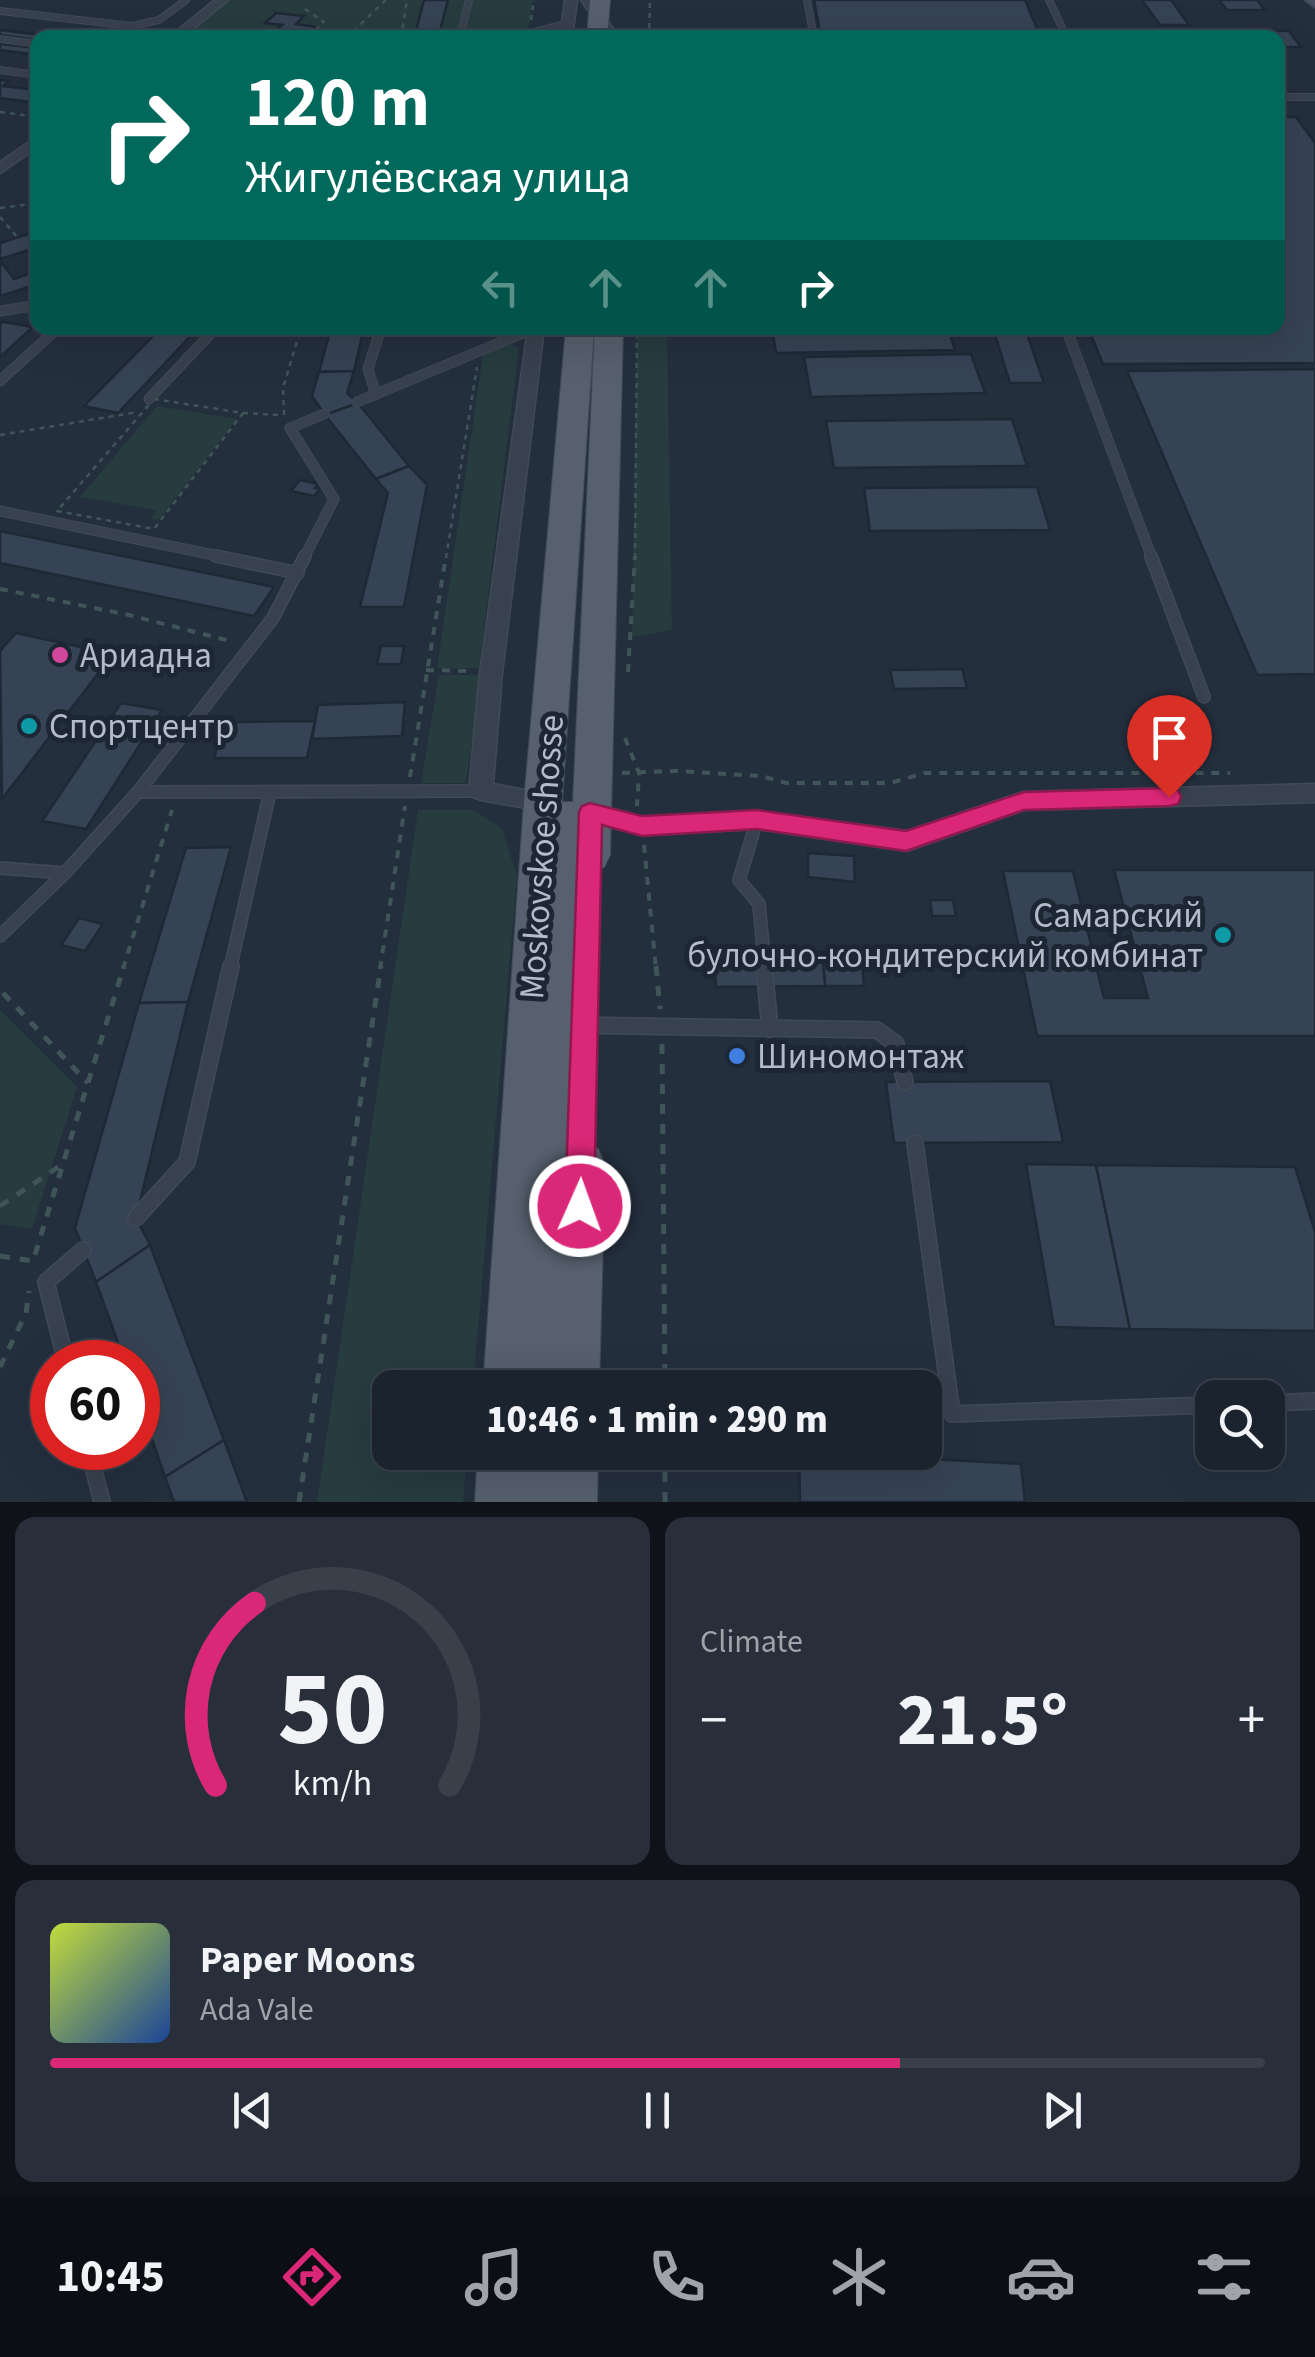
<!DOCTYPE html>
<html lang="en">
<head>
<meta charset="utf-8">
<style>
	body { margin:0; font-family:"Source Sans 3",sans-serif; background:#282f3a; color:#f1f3f6; height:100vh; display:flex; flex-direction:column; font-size:38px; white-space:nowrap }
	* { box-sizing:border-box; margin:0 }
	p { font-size:32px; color:#a0a4aa }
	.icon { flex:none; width:55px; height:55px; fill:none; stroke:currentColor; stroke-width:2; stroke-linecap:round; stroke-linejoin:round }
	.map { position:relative; height:1502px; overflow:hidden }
	.details { display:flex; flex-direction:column; gap:15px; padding:15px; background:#0f1319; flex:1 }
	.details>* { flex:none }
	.banner { position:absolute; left:30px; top:30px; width:1255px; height:305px; border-radius:20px; box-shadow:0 10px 40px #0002,0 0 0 2px #39404a; background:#00695c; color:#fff; overflow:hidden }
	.buttons { position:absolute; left:1195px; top:1380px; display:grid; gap:20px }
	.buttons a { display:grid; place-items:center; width:90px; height:90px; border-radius:20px; background:#1b232e; box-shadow:0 10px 40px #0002,0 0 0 2px #39404a; font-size:50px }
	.speed { position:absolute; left:30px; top:1340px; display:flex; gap:20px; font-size:50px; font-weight:700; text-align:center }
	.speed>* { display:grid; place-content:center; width:130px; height:130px; border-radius:50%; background:#1b232e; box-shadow:0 10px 40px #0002,0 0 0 2px #39404a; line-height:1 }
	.speed .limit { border:15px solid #d22; background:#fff; color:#111 }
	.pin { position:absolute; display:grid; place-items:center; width:85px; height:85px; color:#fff; margin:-102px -42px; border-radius:50% 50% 50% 0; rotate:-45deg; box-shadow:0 0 10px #0007 }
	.pin .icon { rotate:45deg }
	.me { position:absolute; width:110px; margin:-55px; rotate:2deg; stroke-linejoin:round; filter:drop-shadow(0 0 8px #0008) }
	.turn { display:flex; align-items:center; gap:35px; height:210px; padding:0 50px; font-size:45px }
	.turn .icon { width:130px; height:130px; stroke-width:2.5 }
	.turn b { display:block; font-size:70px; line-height:85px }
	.lanes { display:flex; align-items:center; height:95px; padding:0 50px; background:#0003; justify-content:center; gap:50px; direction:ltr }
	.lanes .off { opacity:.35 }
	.big { font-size:75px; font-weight:800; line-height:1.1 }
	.details .widget { flex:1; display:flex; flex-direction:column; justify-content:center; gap:15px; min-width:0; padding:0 35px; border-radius:20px; background:#282f3a }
	.details .dial { align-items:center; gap:0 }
	.dial svg { height:260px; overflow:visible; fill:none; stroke:#39404a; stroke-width:7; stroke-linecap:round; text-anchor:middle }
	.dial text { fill:#f1f3f6; stroke:none }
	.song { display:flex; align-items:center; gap:30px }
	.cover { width:120px; height:120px; border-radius:15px; background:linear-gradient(135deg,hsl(70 70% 55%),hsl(220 70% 35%)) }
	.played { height:10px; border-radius:5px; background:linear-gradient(90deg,#db2777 70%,#39404a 70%) }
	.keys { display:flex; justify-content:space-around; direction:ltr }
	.heat { display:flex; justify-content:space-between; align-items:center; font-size:55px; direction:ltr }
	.details .tiles { flex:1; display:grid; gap:15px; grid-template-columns:1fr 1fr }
	.widget:last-child { grid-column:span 2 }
	.trip { position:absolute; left:372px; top:1370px; width:570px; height:100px; border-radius:20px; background:#1b232e; box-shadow:0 10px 40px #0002,0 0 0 2px #39404a; font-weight:800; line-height:100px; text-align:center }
	.tabs { display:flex; height:160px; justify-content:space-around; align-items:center; background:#0b0e12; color:#a0a4aa }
	.tabs .icon { width:70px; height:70px }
	.tabs .selected { color:#db2777 }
	.tabs b { font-size:45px; color:#f1f3f6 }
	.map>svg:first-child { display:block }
</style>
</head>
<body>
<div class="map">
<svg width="1315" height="1502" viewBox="0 0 1315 1502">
	<rect width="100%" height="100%" fill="#242f3e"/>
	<g fill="#263c3f">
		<path d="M222 0H533L527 37 174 38Z"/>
		<path d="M637 328H667L672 630 632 637Z"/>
		<path d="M510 344 519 348 479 668H437L483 355Z"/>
		<path d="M157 406 237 419 159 520 151 519 156 510 80 497Z"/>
		<path d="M439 675H481L466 783H421Z"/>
		<path d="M418 810H474L502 829 517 876 473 1387 390 1388V1452L467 1453 463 1502H317Z"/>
		<path d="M0 1010 77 1087 32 1229 0 1224Z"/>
	</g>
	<g fill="#364354" stroke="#1f2835" stroke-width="2.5">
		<path d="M424 0H448L438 38H414Z"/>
		<path d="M814 0H1025L1041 38H821Z"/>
		<path d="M1142 0H1171L1189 25H1160Z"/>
		<path d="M1219 0H1257L1265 10H1227Z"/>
		<path d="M276 13 304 16 296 24 316 27 305 36 285 33 281 38H245L252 31 272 33 282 25 265 23Z"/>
		<path d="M0 30 65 38 38 40 0 35Z"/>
		<path d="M1238 31H1289L1301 47H1278V38H1242Z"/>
		<path d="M0 44 38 48V55L0 50Z"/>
		<path d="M0 80 9 81 3 86 38 90V103L0 98Z"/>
		<path d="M1278 117H1296L1315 143V363L1103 364 1088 328H1278Z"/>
		<path d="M38 231V247L0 259V243Z"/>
		<path d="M0 261 14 279 38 271V284L0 296Z"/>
		<path d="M3 322 33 327 0 357V324Z"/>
		<path d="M161 328H198L118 413 84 406Z"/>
		<path d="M331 328H364L354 371 319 372Z"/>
		<path d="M772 328H948L955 350 776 353Z"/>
		<path d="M993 328H1025L1044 383H1010Z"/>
		<path d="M971 354 985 393 811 397 804 357Z"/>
		<path d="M1315 369V674L1257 675 1127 371Z"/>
		<path d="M354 371 347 393 358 403 325 415 312 396 319 372Z"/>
		<path d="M358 403 409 466 376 479 325 415Z"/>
		<path d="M1012 419 1027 466 834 468 826 421Z"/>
		<path d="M409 466 427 485 404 607H360L388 493 376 479Z"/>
		<path d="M300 480 318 484 315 488 320 489 314 496 291 491Z"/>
		<path d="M1037 487 1050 530 870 531 864 488Z"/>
		<path d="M0 531 274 587 254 616 0 563Z"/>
		<path d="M16 633 113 654 2 799 0 651Z"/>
		<path d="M381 646H404L401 664H377Z"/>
		<path d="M962 669 967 688 894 689 890 670Z"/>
		<path d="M405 702 402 736 312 739 318 705Z"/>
		<path d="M121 703 162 710 86 829 42 821Z"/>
		<path d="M315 721 307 758H214L225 722Z"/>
		<path d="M231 847 188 1002 139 1003 186 848Z"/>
		<path d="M808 853 854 856 855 882 808 877Z"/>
		<path d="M1114 870H1315V1036H1037L1003 871H1073L1104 998H1148Z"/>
		<path d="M930 900H953L956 916H932Z"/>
		<path d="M79 918 103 924 85 951 61 945Z"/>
		<path d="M822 952H861L864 986H825Z"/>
		<path d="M822 952 825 986 716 987 714 956Z"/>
		<path d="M188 1002 136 1218 150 1245 96 1282 75 1228 139 1003Z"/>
		<path d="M1050 1081 1063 1142 894 1143 886 1082Z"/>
		<path d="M1026 1164 1096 1165 1130 1329 1054 1327Z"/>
		<path d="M1096 1165 1295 1167 1315 1232V1331L1130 1329Z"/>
		<path d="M150 1245 224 1440 165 1477 138 1399V1362H125L96 1282Z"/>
		<path d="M224 1440 247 1502H174L165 1477Z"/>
		<path d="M799 1452 1021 1464 1025 1502H800Z"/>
	</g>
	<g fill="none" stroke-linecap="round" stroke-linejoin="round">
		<g stroke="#414a57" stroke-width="8">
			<g id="service-far3">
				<path d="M807 0 814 38"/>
				<path d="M1049 0 1067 38"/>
				<path d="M0 11 132 26 159 20 186 0"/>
				<path d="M460 38 469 0"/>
				<path d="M510 38 568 23"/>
				<path d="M0 39 38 44"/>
				<path d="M0 70 38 75"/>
				<path d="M1278 97H1315"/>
			</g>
		</g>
		<g stroke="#414a57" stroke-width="11">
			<g id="service-far2">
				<path d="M0 311 38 305"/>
				<path d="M1066 328 1152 558"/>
				<path d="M0 381 58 328"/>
				<path d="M376 395 368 369 381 328"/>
				<path d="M149 399 216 328"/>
				<path d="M357 402 535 328"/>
				<path d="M0 511 228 558"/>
				<path d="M304 558 334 499 290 428 324 414"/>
			</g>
		</g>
		<g stroke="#414a57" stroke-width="14">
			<g id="service-far1">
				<path d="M216 556 298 573"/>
				<path d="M1151 556 1204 697"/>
				<path d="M138 792 273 618 305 556"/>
				<path d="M757 820 739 880 759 904 765 969"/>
				<path d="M0 868 65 873 138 792 481 791"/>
				<path d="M0 936 65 873"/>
				<path d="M230 969 270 792"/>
			</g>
		</g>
		<g stroke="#414a57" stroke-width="18">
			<g id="service">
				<path d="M764 966 770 1029"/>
				<path d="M572 1025 877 1030 896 1044 905 1082"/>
				<path d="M915 1143 952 1414 1212 1405"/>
				<path d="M136 1218 187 1162 231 966"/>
				<path d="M66 1362 46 1282 83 1250"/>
				<path d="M1268 1403 1315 1401"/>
				<path d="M88 1448 102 1502"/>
			</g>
		</g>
		<g stroke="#414a57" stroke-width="3">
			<g id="minor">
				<path d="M215 0H228L182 38H168Z"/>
				<path d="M565 0H577L572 38H560Z"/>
				<path d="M581 0H593L616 33 614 36H606Z"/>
				<path d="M38 136V147L0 173V162Z"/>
				<path d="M528 328H544L502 673 493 784 551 795 555 802 551 809 543 811 481 800 473 797 469 791 480 673Z"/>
				<path d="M1315 784V802L1024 810 907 851 757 829 642 835 582 819 578 812 582 805 590 803 642 817 757 811 907 831 1023 792Z"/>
			</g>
		</g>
		<g stroke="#414a57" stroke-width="3">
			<path id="secondary" d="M1305 0H1315V7Z"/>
		</g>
		<g stroke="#414a57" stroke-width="2">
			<g id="primary">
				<path d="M590 0H610L607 38H587Z"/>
				<path d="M566 328H594L562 802H573L595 328H623L610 855 604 867 586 870 580 1142 598 1149 605 1165 599 1388H483L524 802Z"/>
				<path d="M478 1452H598L597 1502H475Z"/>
			</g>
		</g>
		<g stroke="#3f5557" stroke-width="2.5" stroke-dasharray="5 5" stroke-linecap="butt">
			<path d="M305 9 324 22 307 38"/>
			<path d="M531 20 534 0"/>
			<path d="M312 33 346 38"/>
			<path d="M346 38 386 0"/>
			<path d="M401 38 407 0"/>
			<path d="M649 38 650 0"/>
			<path d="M0 112 38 117"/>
			<path d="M0 208 38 203"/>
			<path d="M0 217 18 238"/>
			<path d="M154 399 243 413 154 529 57 511Z"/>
			<path d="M243 413 279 415"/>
			<path d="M284 415 283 388 301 328"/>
			<path d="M0 435 138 412"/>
			<path d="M446 558 477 367"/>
			<path d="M635 558 637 328"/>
		</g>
		<g stroke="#3f5557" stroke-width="4" stroke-dasharray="8 8" stroke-linecap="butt">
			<path d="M0 589 129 615 234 642"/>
			<path d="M426 670 471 671"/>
			<path d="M628 672 635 556"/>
			<path d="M625 738 639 773 637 806"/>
			<path d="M622 773 676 771 761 776 786 783H890L925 773H1230"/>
			<path d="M410 777 446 556"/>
			<path d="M644 845 656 969"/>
			<path d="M123 969 172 810"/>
			<path d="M380 969 405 806"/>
		</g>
		<g stroke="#3f5557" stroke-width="5" stroke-dasharray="10 10" stroke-linecap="butt">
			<path d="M656 966 660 1009"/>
			<path d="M3 993 88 1083"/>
			<path d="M662 1044 665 1388"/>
			<path d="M0 1206 63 1164"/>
			<path d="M0 1256 33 1261 124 966"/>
			<path d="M0 1367 26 1313 29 1291"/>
			<path d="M665 1452V1502"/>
			<path d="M299 1502 381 966"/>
		</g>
		<use href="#service-far3" stroke="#38414e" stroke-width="6"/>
		<use href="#service-far2" stroke="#38414e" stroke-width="9"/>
		<use href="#service-far1" stroke="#38414e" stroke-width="11"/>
		<use href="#service" stroke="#38414e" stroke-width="15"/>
		<use href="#minor" fill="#38414e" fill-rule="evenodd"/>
		<use href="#secondary" fill="#465061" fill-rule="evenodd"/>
		<use href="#primary" fill="#56606e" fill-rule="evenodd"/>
	</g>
	<path fill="#db2777" stroke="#8e194d" stroke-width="2.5" d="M1169 788 1178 790 1181 797 1178 804 1169 806 1024 810 906 851 757 829 642 836 602 825 594 1206 590 1217 580 1221 569 1217 565 1206 579 812 582 806 590 803 642 816 757 810 906 831 1024 792Z"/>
	<circle fill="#d1479c" stroke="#1d2633" stroke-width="4" cx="60" cy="655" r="10"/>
	<g fill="#0f9aa8" stroke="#1d2633" stroke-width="4">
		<circle cx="29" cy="726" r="10"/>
		<circle cx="1223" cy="935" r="10"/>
	</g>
	<circle fill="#3f7fe0" stroke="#1d2633" stroke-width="4" cx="737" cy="1056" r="10"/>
	<g text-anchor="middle" stroke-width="10" stroke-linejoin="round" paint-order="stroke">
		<g font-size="35" fill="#b4bcc9" stroke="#1d2633" text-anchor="start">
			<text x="80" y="667">Ариадна</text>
			<text x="49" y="738">Спортцентр</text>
			<text x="1203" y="927" text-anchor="end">Самарский<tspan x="1203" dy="40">булочно-кондитерский комбинат</tspan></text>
			<text x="757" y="1068">Шиномонтаж</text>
		</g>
		<g font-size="35" fill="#b4bcc9" stroke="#1d2633">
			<text transform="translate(541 857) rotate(-86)" y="12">Moskovskoe shosse</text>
		</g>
	</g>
</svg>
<div class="buttons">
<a><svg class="icon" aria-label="search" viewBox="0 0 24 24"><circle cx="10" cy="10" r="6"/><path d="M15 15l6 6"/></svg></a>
</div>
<div class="speed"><div class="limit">60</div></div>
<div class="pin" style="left:1169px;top:797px;background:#d93025"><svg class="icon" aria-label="arrive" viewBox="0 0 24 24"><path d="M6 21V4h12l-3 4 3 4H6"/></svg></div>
<svg class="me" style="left:580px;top:1206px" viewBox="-20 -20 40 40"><circle r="17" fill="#db2777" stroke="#fff" stroke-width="3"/><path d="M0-11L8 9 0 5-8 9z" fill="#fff"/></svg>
<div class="trip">10:46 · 1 min · 290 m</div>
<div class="banner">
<div class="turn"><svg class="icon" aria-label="right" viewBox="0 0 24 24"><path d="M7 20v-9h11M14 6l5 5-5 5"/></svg><div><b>120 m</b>Жигулёвская улица</div></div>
<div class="lanes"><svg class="icon off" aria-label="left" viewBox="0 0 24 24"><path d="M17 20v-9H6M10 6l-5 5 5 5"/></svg><svg class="icon off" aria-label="ahead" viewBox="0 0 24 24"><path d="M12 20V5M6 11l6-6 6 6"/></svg><svg class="icon off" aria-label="ahead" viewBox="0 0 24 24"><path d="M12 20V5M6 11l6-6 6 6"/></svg><svg class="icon" aria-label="right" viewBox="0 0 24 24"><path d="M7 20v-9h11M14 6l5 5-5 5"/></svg></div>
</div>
</div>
<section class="details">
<div class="tiles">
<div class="widget dial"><svg viewBox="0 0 100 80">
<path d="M14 69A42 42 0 1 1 86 69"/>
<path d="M14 69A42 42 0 0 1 26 13" stroke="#db2777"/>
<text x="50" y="56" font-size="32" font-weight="700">50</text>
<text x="50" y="72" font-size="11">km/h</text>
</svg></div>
<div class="widget"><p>Climate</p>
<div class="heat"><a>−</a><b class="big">21.5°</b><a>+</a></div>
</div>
<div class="widget">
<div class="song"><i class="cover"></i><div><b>Paper Moons</b><p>Ada Vale</p></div></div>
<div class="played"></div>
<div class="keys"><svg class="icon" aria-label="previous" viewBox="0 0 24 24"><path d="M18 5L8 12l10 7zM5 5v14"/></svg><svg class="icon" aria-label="pause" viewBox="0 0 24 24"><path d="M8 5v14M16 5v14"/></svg><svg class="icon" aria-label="next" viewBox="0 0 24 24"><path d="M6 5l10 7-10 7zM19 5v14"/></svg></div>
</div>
</div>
</section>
<nav class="tabs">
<b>10:45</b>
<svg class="icon selected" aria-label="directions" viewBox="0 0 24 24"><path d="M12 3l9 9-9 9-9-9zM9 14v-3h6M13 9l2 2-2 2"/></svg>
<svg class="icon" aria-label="music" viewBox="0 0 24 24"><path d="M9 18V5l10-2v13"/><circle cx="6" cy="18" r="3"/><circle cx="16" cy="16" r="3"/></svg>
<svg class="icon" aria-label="phone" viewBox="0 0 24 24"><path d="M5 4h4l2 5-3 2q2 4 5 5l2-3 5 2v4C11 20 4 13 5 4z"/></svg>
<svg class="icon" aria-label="climate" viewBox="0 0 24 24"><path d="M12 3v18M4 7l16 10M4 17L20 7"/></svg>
<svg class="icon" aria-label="car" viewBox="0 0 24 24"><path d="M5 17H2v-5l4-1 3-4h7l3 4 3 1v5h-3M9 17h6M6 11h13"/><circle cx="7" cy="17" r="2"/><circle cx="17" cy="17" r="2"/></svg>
<svg class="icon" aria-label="filters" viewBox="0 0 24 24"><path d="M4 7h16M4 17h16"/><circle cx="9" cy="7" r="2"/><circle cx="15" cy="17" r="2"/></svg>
</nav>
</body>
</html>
